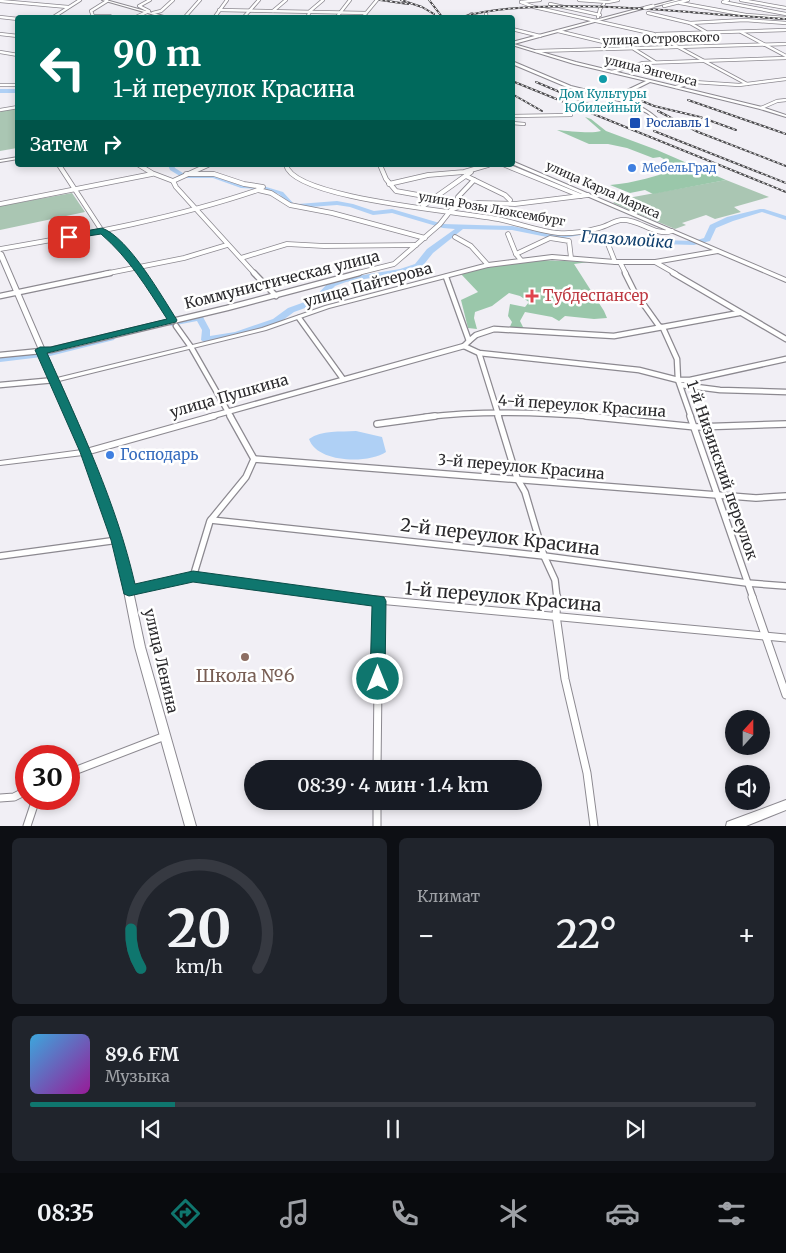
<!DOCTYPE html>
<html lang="ru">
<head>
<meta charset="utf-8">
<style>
	body { margin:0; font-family:Merriweather,serif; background:#20242c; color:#f1f3f6; height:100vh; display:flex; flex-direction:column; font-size:19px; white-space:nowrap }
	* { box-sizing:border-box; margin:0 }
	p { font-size:16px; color:#9ea1a6 }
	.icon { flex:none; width:28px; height:28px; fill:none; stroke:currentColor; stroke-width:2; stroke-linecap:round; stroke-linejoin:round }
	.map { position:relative; height:826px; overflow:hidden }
	.drawer { display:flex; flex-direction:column; gap:12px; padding:12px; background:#0d0f14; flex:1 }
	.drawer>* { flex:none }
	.top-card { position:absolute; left:15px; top:15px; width:500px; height:152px; border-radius:5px; box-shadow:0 2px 8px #0003; background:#00695c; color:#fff; overflow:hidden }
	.needle { width:32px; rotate:21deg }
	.controls { position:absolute; left:725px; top:710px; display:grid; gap:10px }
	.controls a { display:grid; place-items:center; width:45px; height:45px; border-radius:50%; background:#171b24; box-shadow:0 2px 8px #0003; font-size:25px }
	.speed { position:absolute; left:15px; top:745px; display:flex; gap:10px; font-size:25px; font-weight:700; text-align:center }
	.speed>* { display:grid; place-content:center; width:65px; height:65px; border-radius:50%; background:#171b24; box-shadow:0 2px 8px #0003; line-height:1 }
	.speed .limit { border:8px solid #d22; background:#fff; color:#111 }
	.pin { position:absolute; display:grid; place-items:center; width:42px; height:42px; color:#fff; margin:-21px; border-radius:10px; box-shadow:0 2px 8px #0006 }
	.me { position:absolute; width:55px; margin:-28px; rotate:0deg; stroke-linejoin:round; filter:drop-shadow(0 0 4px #0008) }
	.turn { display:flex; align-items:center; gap:18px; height:105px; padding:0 15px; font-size:22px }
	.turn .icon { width:65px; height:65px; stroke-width:2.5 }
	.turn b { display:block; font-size:35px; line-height:42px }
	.then { display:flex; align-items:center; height:48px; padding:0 15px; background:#0003; gap:10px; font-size:19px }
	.big { font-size:38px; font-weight:600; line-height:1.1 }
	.drawer .card { flex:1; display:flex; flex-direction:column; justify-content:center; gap:8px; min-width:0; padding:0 18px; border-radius:8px; background:#20242c }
	.drawer .dial { align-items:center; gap:0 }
	.dial svg { height:130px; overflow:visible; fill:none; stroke:#363941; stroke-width:7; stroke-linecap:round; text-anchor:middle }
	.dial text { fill:#f1f3f6; stroke:none }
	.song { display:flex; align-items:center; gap:15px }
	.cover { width:60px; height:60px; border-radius:8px; background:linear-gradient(135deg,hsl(200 70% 55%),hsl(300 70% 35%)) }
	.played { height:5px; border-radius:2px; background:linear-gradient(90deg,#0f766e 20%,#363941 20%) }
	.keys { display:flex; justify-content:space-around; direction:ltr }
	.heat { display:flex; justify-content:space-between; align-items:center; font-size:28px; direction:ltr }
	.drawer .tiles { flex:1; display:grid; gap:12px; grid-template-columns:1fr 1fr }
	.card:last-child { grid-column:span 2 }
	.trip { position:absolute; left:244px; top:760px; width:298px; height:50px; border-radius:25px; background:#171b24; box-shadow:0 2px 8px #0003; font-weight:600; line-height:50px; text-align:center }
	.dock { display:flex; height:80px; justify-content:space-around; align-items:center; background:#090b0e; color:#9ea1a6 }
	.dock .icon { width:35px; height:35px }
	.dock .active { color:#0f766e }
	.dock b { font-size:22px; color:#f1f3f6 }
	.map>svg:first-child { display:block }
</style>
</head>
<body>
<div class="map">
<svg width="786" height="826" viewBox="0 0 786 826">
	<rect width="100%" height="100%" fill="#f1eff5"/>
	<g fill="#aac6b3">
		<path d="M17 108V148L0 151V110Z"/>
		<path d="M726 180 769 197 734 207 741 212 715 219 706 215 682 223 686 225 675 229 613 203 617 200Z"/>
		<path d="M72 193 85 212 0 230V206Z"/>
	</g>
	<g fill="#9ac7aa">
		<path d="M585 117 591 119 606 131 657 150 726 180 653 194 645 190 630 193 610 185C634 183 658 176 680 168L660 157 653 158 627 148 608 144H589L557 130C569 131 592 134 601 131Z"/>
		<path d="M539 260 589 262 574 264 604 311 607 318 594 319 565 316 559 321 552 317 525 312 520 321 524 329H509L512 322 508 316 510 304 525 307 529 302 520 296 509 293 492 306 475 312 474 318 477 329 468 328 461 300 478 292 461 274 504 263Z"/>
	</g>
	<path fill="#afd0f5" d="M356 431 382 437 386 452C368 464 317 463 309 439 322 430 340 432 356 431Z"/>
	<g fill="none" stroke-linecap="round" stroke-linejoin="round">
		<path stroke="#afd0f5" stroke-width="1" d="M144 165 150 170"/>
		<g fill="#afd0f5" fill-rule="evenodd">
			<rect x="0" y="89" width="18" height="4"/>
			<path d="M168 165H174L175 168 186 175 214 174 242 184 263 186 283 192 293 203 298 204 337 201 353 204 374 211 392 209 443 224 512 226 557 235 587 230 628 239 694 241 704 238 710 225 727 217 760 209H764L786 216V220L762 212 733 221 716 228 710 241 694 245 628 243 587 234 557 239 512 230 463 229 433 253 421 268 401 273 346 282 335 286 319 303 294 312 279 323 240 336 205 343 201 340 202 330 197 321 171 326 167 323 168 321 194 315 203 317 210 330V336L235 332 273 319 288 308 313 299 329 282 345 278 400 269 415 264 427 249 455 229 443 228 392 213 373 215 350 207 337 205 297 208 289 205 279 194 261 189 241 188 213 178H183L170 170Z"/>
			<path d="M111 335 114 336 115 338 114 340 50 356 0 362V356L50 350Z"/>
		</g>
		<g stroke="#8c8990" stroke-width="4">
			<g id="street-far4">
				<path d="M579 0 608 2 618 0"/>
				<path d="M728 0 723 2 786 14"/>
				<path d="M741 0 786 8"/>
				<path d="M0 1 68 7"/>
				<path d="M521 2 534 7 654 34 747 84"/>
				<path d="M521 2 540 0"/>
				<path d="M680 3 746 15 786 18"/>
				<path d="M550 4 600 15"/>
				<path d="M664 6 688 0"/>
				<path d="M219 10 366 13"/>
				<path d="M273 11 286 0"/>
				<path d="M153 13 161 11 173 0"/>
				<path d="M648 13 690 23 706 32"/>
				<path d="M486 14 487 18"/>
				<path d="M93 16 91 11 107 1"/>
				<path d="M93 16H110"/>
				<path d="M0 17 18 19"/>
				<path d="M598 17 600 9 604 4"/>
				<path d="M52 18 80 0"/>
				<path d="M134 18 149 11 139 6 150 0"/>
				<path d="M184 18 200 0"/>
				<path d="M214 18 227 0"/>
				<path d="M243 18 259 0"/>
				<path d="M307 18 310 11 323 0"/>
				<path d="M336 18 350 0"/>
				<path d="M362 18 377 0"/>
				<path d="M466 18 472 14"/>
				<path d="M690 23 745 20 786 23"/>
				<path d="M512 29 540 36"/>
				<path d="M558 31 624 47"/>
				<path d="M741 32 786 56"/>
				<path d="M0 34 18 36"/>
				<path d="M657 34 786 30"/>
				<path d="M634 49 655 62"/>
				<path d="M536 51 786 44"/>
				<path d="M0 52 18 55"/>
				<path d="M612 72 643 63 786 58"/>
				<path d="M0 85H18"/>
				<path d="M676 87 694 82 739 85 786 79"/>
				<path d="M761 108 777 101 786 100"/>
				<path d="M0 110 18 107"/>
				<path d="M512 116 571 115"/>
				<path d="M512 123 524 124"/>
			</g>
		</g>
		<g stroke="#8c8990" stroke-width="5.5">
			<g id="street-far3">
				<path d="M59 165 102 231 119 245 143 274"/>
				<path d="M139 165 152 173 173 181 176 187 255 274"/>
				<path d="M286 165C293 199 464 212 498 219 518 223 538 231 558 233 570 234 588 231 599 228 607 226 614 221 621 220 638 218 655 237 672 231"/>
				<path d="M380 165 386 179 396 191 435 198"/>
				<path d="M505 165 581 196"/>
				<path d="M186 174H214L244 184 263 187"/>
				<path d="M466 176 505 195 510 200"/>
				<path d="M173 181 208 165"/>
				<path d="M389 184 428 175 464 172 488 165"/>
				<path d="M258 190 271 193 290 205 332 213 425 238"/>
				<path d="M0 204 152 174"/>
				<path d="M423 206 471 172"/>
				<path d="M456 207 458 197 474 180"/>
				<path d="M440 224 451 210 463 205 478 203 515 204 588 195"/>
				<path d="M508 234 516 254 521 260"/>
				<path d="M455 237 471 246 488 265"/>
				<path d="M606 239 615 262"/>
				<path d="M0 249C88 234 177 218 261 189"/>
				<path d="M516 254 550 238 569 241 571 258"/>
				<path d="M241 258 287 244 324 246 416 245"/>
				<path d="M620 262 626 274"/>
				<path d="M655 262 676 274"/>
				<path d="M104 274 184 258 227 245"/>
				<path d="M354 274 394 264 439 225"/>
			</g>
		</g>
		<g stroke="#8c8990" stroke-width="7">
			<g id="street-far2">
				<path d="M142 273 173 320"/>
				<path d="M254 273 276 296"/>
				<path d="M625 273 634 291 659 326 663 328 677 359 678 380 691 417"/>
				<path d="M673 273 786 339"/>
				<path d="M446 277 469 341 464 346 479 353 639 370 678 380H690L786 359"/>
				<path d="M0 296 110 273"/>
				<path d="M299 318 343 379"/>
				<path d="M176 326 191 347 231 417"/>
				<path d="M469 341 476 335 494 329 614 336 739 313"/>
				<path d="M479 353 499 417"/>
				<path d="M0 355 51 350 227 308 359 273"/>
				<path d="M0 385 55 380"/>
				<path d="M681 385 720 390 786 392"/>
				<path d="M209 417 464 346"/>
				<path d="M425 417C484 410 540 412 599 417"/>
			</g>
		</g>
		<g stroke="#8c8990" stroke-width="8">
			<g id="street-far1">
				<path d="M498 416 517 478 525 492 544 556 555 580 557 598"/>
				<path d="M586 416 696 427 786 424"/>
				<path d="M690 416 753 598"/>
				<path d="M377 424 435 416"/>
				<path d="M86 452 214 416"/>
				<path d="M254 459 756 498 786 496"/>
				<path d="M211 520 544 556 747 583 786 586"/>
				<path d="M0 556 118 540"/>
				<path d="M193 577 210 521 246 477 254 459 230 416"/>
				<path d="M129 590 193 577 356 598"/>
			</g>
		</g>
		<g stroke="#8c8990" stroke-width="9">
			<g id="street">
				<path d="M346 597 786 638"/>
				<path d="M557 597 556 615 565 679 587 773 594 826"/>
				<path d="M752 597 786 695"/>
				<path d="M377 769 379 601"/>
				<path d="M69 773 165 736"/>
				<path d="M0 798 14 797 26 791"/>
				<path d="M377 801V826"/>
				<path d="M27 826 34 805 32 799"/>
			</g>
		</g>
		<g stroke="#8c8990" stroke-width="2">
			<g id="secondary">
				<path d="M102 0H106L171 18H165Z"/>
				<path d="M675 0H680L653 7 652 6Z"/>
				<path d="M644 7 646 8 514 44 576 62 762 107 786 115V117L760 109 650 82 630 92 626 99 624 100C637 104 647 109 657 118L658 119 656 120 647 113 627 103 569 88 512 64V61L571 86 620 98 623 97 627 90 646 81 574 64 512 45V42Z"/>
				<path d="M18 157V159L0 162V160Z"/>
				<path d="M512 161 786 278V282L718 253 655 264H615L552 259 488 267 329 308 266 330 59 381 90 452 122 540 145 647 196 826H185L135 647 114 540 83 455 0 465V461L82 450 0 259V251L3 253 57 378 262 328 325 306 488 263 552 255 615 260H655L713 250 512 164Z"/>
				<path d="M786 800V810L746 826H726L727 822Z"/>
			</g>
		</g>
		<use href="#street-far4" stroke="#fff" stroke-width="2.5"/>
		<use href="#street-far3" stroke="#fff" stroke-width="4"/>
		<use href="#street-far2" stroke="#fff" stroke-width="4.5"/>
		<use href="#street-far1" stroke="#fff" stroke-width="5.5"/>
		<use href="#street" stroke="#fff" stroke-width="7"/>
		<use href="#secondary" fill="#fff" fill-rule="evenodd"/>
		<g stroke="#474649" stroke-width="2">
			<g id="rail">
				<path d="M380 0 408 4"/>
				<path d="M401 0 422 7 434 14"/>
				<path d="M429 0 443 18"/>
				<path d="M459 18C513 0 629 7 690 12 722 15 754 17 786 19"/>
				<path d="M512 81 786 192"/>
				<path d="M536 82 598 108"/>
				<path d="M512 94 542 111"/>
				<path d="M637 99 654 106 700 117 736 130"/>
				<path d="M688 100 786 134"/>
				<path d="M658 111 698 132 786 166"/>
				<path d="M654 131 786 183"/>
			</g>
		</g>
		<use href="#rail" stroke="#fff" stroke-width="1" stroke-dasharray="2.5" stroke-linecap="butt"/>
		<g stroke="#8c8990" stroke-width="4.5" stroke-linecap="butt">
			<path id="secondary-bridge" d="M645 8 653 6"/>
		</g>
		<use href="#secondary-bridge" stroke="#fff" stroke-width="3"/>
	</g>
	<path fill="#0f766e" stroke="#0a4d48" d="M102 228C129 238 162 297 177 320L176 322 47 353C81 429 116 502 135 584L193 571 384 597 386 601 385 679 383 684 378 686 372 684 370 679 372 606 193 582 129 596 124 594 111 540 80 452 35 350 40 347H51L167 319C147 288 129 258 101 234L69 239 64 237 69 234Z"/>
	<circle fill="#0f9aa8" stroke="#fff" stroke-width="2" cx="603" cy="79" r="5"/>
	<rect fill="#1a4fb4" stroke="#fff" stroke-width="2" x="629" y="117" width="12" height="12" rx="2.5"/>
	<g fill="#3f7fe0" stroke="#fff" stroke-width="2">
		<circle cx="632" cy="168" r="5"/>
		<circle cx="110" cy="455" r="5"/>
	</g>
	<path fill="#e0444e" stroke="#fff" stroke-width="2" d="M529.5 288.5h5v5h5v5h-5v5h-5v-5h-5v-5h5z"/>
	<circle fill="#8d6e63" stroke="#fff" stroke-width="2" cx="245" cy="657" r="5"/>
	<g text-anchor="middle" stroke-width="5" stroke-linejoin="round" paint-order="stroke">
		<g font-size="12" fill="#2b2a2d" stroke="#fff">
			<text transform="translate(661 39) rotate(-2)" y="4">улица Островского</text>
			<text transform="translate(651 71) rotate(14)" y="4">улица Энгельса</text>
			<text transform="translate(603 190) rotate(24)" y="4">улица Карла Маркса</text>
			<text transform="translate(492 209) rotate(10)" y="4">улица Розы Люксембург</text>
		</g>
		<g font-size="12" fill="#0d838f" stroke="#fff">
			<text x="603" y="98">Дом Культуры<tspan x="603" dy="14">Юбилейный</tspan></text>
		</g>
		<g font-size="12" fill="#164399" stroke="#fff" text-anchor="start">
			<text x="646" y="127">Рославль 1</text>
		</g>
		<g font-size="12" fill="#366cbe" stroke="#fff" text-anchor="start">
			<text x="642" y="172">МебельГрад</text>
		</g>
		<g font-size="15" fill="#2b2a2d" stroke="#fff">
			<text transform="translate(282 280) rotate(-14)" y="5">Коммунистическая улица</text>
			<text transform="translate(368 285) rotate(-15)" y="5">улица Пайтерова</text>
			<text transform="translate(229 396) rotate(-16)" y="5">улица Пушкина</text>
			<text transform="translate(582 406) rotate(4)" y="5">4-й переулок Красина</text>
			<text transform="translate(521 467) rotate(5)" y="5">3-й переулок Красина</text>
			<text transform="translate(722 470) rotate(71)" y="5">1-й Низинский переулок</text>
			<text transform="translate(161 661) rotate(77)" y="5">улица Ленина</text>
		</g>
		<g font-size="15" fill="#be3a42" stroke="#fff" text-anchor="start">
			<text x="543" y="301">Тубдеспансер</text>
		</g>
		<g font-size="15" fill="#366cbe" stroke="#fff" text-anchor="start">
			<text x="120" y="460">Господарь</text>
		</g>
		<g font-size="16" font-style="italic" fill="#0f3e6c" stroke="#fff">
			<text transform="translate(627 239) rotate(4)" y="6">Глазомойка</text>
		</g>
		<g font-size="18" fill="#2b2a2d" stroke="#fff">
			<text transform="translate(500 537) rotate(7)" y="6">2-й переулок Красина</text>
			<text transform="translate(503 597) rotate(5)" y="6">1-й переулок Красина</text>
		</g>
		<g font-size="18" fill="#785e54" stroke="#fff">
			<text x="245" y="682">Школа №6</text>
		</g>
	</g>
</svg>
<div class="controls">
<a><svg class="needle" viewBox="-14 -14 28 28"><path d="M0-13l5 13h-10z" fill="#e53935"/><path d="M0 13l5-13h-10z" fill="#9ea1a6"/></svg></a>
<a><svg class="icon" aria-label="sound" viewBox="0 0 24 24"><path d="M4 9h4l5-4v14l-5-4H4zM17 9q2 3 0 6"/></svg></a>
</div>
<div class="speed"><div class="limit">30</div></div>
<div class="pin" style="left:69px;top:237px;background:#d93025"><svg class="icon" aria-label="arrive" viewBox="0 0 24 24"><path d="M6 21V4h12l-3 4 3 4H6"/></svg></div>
<svg class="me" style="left:378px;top:679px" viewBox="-20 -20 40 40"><circle r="17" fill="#0f766e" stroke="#fff" stroke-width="3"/><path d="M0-11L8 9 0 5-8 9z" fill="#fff"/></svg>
<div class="trip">08:39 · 4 мин · 1.4 km</div>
<div class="top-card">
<div class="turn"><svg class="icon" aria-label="left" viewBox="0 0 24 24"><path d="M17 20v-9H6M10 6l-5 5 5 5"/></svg><div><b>90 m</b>1-й переулок Красина</div></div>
<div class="then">Затем<svg class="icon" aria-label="right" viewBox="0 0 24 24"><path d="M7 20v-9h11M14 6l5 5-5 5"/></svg></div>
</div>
</div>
<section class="drawer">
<div class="tiles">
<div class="card dial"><svg viewBox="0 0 100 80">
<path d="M14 69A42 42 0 1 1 86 69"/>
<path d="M14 69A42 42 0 0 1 8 45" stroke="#0f766e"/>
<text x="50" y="56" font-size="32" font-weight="700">20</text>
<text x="50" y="72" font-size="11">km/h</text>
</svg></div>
<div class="card"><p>Климат</p>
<div class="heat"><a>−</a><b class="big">22°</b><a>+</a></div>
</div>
<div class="card">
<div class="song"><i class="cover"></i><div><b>89.6 FM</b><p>Музыка</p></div></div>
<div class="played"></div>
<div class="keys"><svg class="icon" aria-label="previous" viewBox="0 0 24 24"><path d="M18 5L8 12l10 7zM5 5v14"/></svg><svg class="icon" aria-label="pause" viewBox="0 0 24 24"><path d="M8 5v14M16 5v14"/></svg><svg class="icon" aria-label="next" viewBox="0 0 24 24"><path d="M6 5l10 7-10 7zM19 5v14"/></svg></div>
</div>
</div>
</section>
<nav class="dock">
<b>08:35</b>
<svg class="icon active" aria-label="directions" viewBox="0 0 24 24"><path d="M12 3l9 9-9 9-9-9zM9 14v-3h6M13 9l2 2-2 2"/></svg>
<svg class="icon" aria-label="music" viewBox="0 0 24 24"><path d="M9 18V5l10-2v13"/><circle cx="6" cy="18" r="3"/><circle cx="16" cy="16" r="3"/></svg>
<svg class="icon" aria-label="phone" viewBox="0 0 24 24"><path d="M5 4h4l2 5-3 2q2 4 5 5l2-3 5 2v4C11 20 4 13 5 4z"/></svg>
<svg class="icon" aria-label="climate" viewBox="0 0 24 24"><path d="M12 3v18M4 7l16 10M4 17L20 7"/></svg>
<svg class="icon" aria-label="car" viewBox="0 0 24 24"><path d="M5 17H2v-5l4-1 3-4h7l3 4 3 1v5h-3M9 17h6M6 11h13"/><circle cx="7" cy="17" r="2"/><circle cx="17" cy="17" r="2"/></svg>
<svg class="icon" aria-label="filters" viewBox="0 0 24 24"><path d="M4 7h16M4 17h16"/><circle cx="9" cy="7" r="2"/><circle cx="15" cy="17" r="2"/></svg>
</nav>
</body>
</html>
